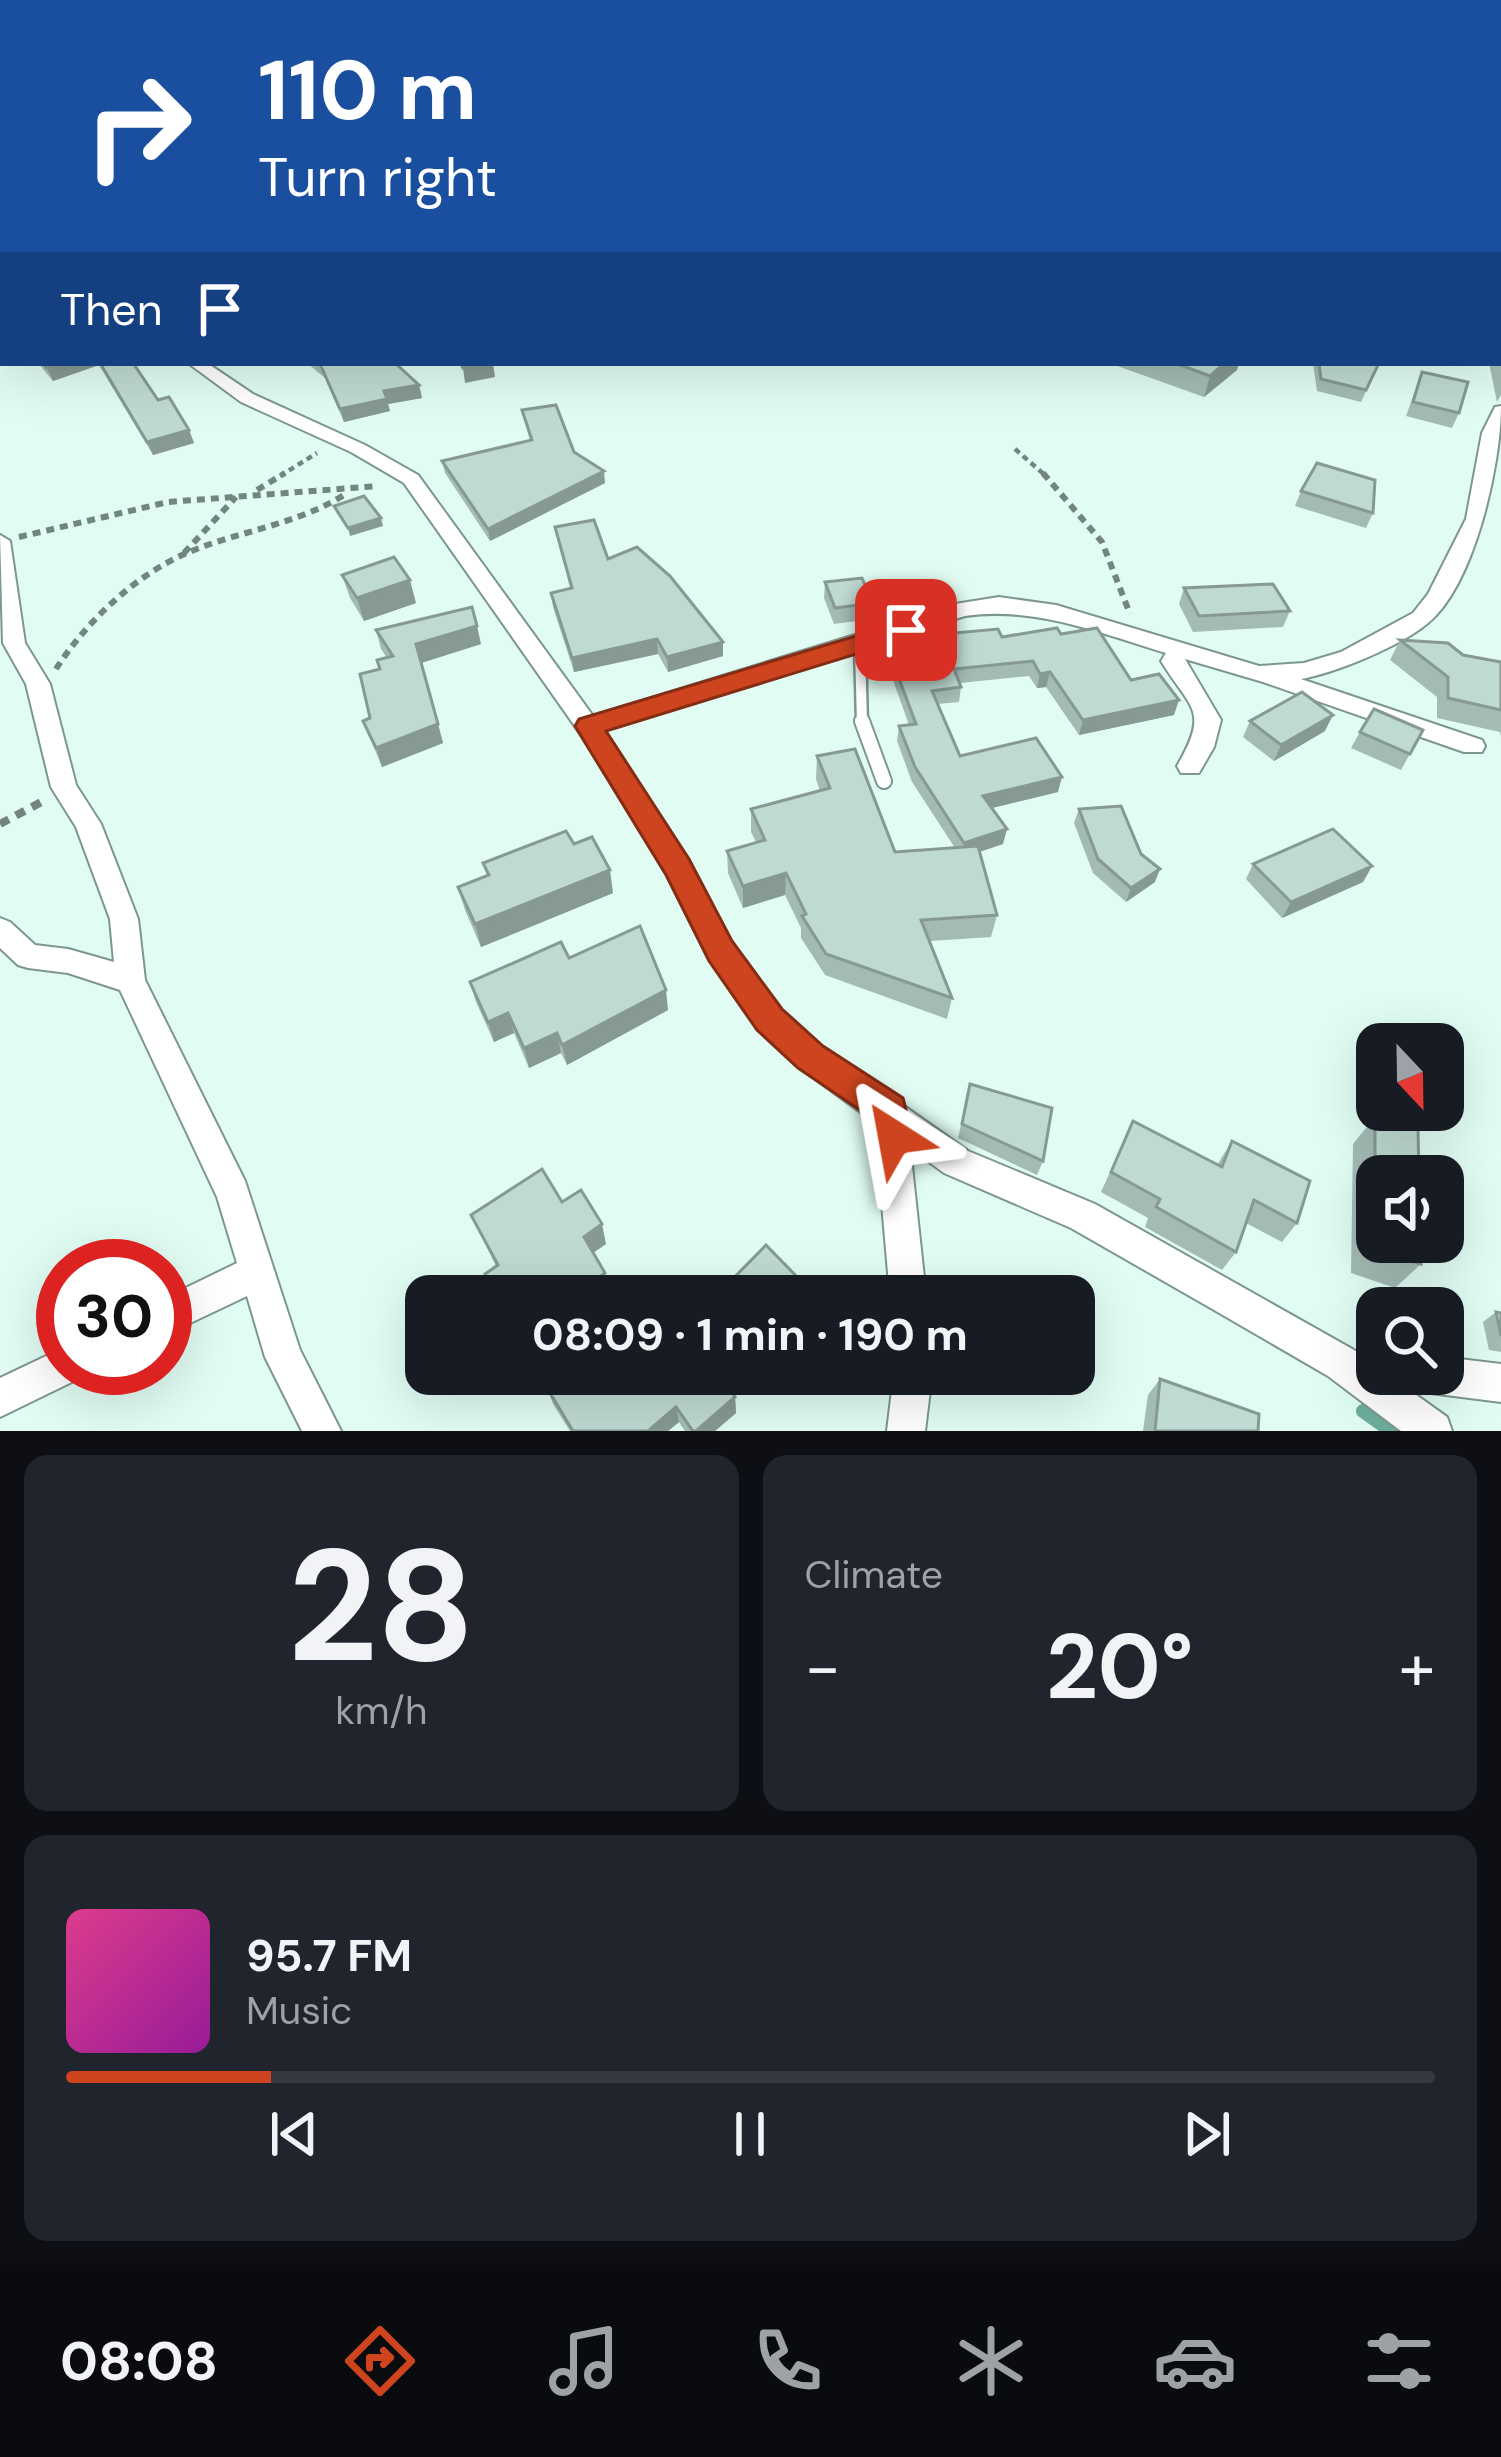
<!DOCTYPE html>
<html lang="en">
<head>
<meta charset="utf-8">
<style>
	body { margin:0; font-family:"DM Sans",sans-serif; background:#20242c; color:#f1f3f6; height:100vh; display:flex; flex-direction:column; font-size:45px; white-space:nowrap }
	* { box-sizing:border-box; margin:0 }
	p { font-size:39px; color:#9ea1a6 }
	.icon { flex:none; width:66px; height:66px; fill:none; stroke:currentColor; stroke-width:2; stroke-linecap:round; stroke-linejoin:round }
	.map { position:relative; height:1431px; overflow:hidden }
	.drawer { display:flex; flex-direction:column; gap:24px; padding:24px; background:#0d0f14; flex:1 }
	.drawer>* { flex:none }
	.hud { position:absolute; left:0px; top:0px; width:1503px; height:366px; box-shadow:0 12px 48px #0002; background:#1a4fa0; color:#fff; overflow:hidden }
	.needle { width:78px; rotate:158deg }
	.buttons { position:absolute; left:1356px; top:1023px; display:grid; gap:24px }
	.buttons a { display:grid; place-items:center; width:108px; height:108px; border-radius:24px; background:#171b24; box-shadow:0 12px 48px #0002; font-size:60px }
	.speed { position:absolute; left:36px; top:1239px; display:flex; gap:24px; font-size:60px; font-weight:700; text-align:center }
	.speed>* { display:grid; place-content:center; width:156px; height:156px; border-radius:50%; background:#171b24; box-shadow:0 12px 48px #0002; line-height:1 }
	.speed .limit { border:18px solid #d22; background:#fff; color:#111 }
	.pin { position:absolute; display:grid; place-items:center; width:102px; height:102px; color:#fff; margin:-51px; border-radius:24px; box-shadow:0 6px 18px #0006 }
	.me { position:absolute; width:132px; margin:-66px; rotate:326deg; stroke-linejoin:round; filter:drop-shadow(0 0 9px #0008) }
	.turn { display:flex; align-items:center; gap:42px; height:252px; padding:0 60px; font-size:54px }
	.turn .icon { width:156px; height:156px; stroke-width:2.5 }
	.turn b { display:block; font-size:84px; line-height:102px }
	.then { display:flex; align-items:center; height:114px; padding:0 60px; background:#0003; gap:24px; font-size:45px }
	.big { font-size:90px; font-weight:700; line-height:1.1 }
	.drawer .card { flex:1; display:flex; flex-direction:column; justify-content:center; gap:18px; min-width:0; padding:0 42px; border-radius:24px; background:#20242c }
	.drawer .dial { align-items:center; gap:0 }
	.dial b { font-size:156px; line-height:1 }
	.song { display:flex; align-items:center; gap:36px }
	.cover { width:144px; height:144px; border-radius:18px; background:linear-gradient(135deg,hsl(330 70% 55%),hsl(300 70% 35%)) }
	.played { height:12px; border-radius:6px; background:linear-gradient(90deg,#cd441e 15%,#363941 15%) }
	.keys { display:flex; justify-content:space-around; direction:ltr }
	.heat { display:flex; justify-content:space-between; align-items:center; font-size:66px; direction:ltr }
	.drawer .tiles { flex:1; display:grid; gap:24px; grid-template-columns:1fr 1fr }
	.card:last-child { grid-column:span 2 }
	.trip { position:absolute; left:405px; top:1275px; width:690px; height:120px; border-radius:24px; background:#171b24; box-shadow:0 12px 48px #0002; font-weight:700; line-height:120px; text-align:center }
	.tabs { display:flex; height:192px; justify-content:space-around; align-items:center; background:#090b0e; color:#9ea1a6 }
	.tabs .icon { width:84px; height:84px }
	.tabs .selected { color:#cd441e }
	.tabs b { font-size:54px; color:#f1f3f6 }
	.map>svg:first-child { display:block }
</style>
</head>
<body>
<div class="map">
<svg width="1501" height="1431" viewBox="0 0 1501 1431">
	<rect width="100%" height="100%" fill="#e0fcf3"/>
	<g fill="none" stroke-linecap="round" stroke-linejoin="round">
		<path stroke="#6eae9c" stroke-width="4.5" d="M153 3 160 0"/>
		<path stroke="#6eae9c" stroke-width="14" d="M1363 1411 1391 1431"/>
		<g stroke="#7d978f" stroke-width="15">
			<path id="lane-far1" d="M860 646 862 724"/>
		</g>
		<g stroke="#7d978f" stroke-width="18">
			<path id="lane" d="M862 721 884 781"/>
		</g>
		<g stroke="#7d978f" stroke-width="4">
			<g id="street">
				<rect x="1500" y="51" width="1" height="6"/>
				<path d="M3 150V158L0 159V151Z"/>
				<rect x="1500" y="175" width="1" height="8"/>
				<path d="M188 363H207L253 394 365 445 418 475 593 716 955 604 999 597 1056 605 1259 666 1304 663 1341 652 1413 613 1428 594 1466 519 1482 433 1495 407 1501 406C1501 464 1475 584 1428 623 1401 646 1335 673 1301 679L1482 740 1485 746 1482 752H1464L1263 682 1185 659 1221 720 1214 747 1199 773H1181L1177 766C1210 709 1191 710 1161 661L1166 653C1100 633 1035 606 965 616L603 730 688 859 731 942 781 1011 821 1047 889 1095 901 1099 904 1106 968 1151 1095 1204 1354 1350 1377 1367V1374H1387L1447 1417 1452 1431H1401L1328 1376 1209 1307 1071 1228 944 1173 910 1148 926 1296H890L875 1123 799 1067 759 1029 711 960 668 873 579 732 404 483 351 452 241 402Z"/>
				<path d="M0 535 10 541 25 643 50 684 76 785 101 824 138 919 145 980 245 1181 300 1350 341 1431H302L265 1357 247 1296 165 1335V1298L237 1263 217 1197 120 990 68 973 28 968 18 965 0 948V918L10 922 35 945 68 949 114 962 110 919 76 827 51 787 26 684 3 643Z"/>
				<path d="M63 1348V1368H81L76 1380 0 1417V1378Z"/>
				<path d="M1443 1357 1501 1364V1402L1430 1393 1417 1387 1411 1374H1443Z"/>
				<path d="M894 1374H932L925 1431H887Z"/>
			</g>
		</g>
		<g stroke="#72857f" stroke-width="4.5" stroke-dasharray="6 4.5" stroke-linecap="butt">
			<path d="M1015 449 1046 476"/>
			<path d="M280 476 317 453"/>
		</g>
		<g stroke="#72857f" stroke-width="6" stroke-dasharray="8 6" stroke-linecap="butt">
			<path d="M1043 473 1102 542 1130 614"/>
			<path d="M257 490 285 473"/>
			<path d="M19 537 168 502 378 486"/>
			<path d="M184 553 236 497"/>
			<path d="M56 669C86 622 135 575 187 553 238 531 296 525 344 495"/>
		</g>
		<path stroke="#72857f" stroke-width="8" stroke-dasharray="10 8" stroke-linecap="butt" d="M0 824 47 799"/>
		<use href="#lane-far1" stroke="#fff" stroke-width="10"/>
		<use href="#lane" stroke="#fff" stroke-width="14"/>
		<use href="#street" fill="#fff" fill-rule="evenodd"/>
	</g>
	<g fill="#a4bbb5">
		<path d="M1501 323V395L1497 402 1489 363H1500Z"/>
		<path d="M38 363H133L158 400 189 430 194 443 153 455 99 365 53 381Z"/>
		<path d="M307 363H395L419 385 422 398 388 404 390 411 344 422 325 378Z"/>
		<path d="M1109 363H1239L1237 370 1204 397Z"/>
		<path d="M1313 363H1379L1361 402 1317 391Z"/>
		<path d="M1422 372 1459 413 1452 428 1406 416Z"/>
		<path d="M522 410 574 452 605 483 490 541 445 473 442 461 530 441Z"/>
		<path d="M1301 491 1373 513 1366 528 1295 506Z"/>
		<path d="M555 527 608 559 723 656 668 672 658 654 574 672 553 607 551 593 570 588Z"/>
		<path d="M342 575 416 603 364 621 350 598Z"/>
		<path d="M825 582 873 603 872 619 834 624 824 598Z"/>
		<path d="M1184 588 1290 611 1283 627 1193 632 1179 604Z"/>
		<path d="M911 627 944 634 1002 637 1061 634 1131 680 1174 715 1079 735 1046 687 1037 688 1029 676 960 683 961 687 959 702 938 704 960 756 1058 792 991 808 1003 844 979 852 997 915 991 937 930 941 952 998 947 1019 825 975 801 938V928L785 895 743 908 728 873 727 851 756 842 751 832V809L820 791 816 779 817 756 895 852 955 848 912 782 897 741 899 726 909 725 894 683 895 668 917 666 909 642Z"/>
		<path d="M376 630 481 644 421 663 443 743 382 767 363 721 370 718 380 669 387 658 381 649Z"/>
		<path d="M1400 640 1501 662V737L1500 732 1437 718V697L1390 660Z"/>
		<path d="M1250 721 1325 731 1274 761 1243 737Z"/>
		<path d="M1423 730 1401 770 1351 748 1360 732Z"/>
		<path d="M1079 809 1155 882 1126 902 1093 873 1074 823Z"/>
		<path d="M483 863 613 893 481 947 465 910 458 887 487 876Z"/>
		<path d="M1253 864 1372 866 1363 882 1282 918 1246 879Z"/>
		<path d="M569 958 668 1010 567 1065 561 1053 529 1068 514 1033 494 1042 476 1002 470 982Z"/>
		<path d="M970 1084 1043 1161 1037 1175 958 1138Z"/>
		<path d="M1375 1117 1421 1264 1395 1288 1351 1273 1353 1144Z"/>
		<path d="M1133 1121 1217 1165 1232 1141 1297 1223 1282 1242 1246 1223 1236 1252 1222 1270 1145 1227 1148 1218 1101 1192Z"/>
		<path d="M562 1202 606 1244 593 1253 609 1291 602 1296H495L485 1274 496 1266 471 1215Z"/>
		<path d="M1496 1312 1501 1313V1352L1489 1350 1483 1322Z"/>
		<path d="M1160 1379 1258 1431H1143L1148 1395Z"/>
		<path d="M547 1388 735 1397 736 1413 715 1431H685L679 1422 668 1431H570L553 1404Z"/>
	</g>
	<g fill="#869993">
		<path d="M63 363H98L99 365 53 381 47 368Z"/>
		<path d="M493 363 495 377 465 383 463 368Z"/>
		<path d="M1225 363H1239L1237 370 1204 397 1210 376Z"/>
		<path d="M419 385 422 398 388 404 390 411 344 422 340 409 384 391Z"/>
		<path d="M189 430 194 443 153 455 147 442Z"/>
		<path d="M604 471 605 483 490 541 488 529Z"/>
		<path d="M381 518 383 526 350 536 348 528Z"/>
		<path d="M410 580 416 603 364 621 357 598Z"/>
		<path d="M477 626 481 644 421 663 416 644Z"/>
		<path d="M657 639 658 654 574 672 572 658Z"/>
		<path d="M723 642V656L668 672 667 657Z"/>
		<path d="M1050 672 1046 687 1037 688 1040 674Z"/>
		<path d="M1179 700 1174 715 1079 735 1083 720Z"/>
		<path d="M1333 715 1325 731 1274 761 1281 745Z"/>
		<path d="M438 724 443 743 382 767 376 748Z"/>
		<path d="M1062 777 1058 792 980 811 983 796Z"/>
		<path d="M1007 829 1003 844 961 858 964 843Z"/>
		<path d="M1372 866 1363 882 1282 918 1291 902Z"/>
		<path d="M1160 869 1155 882 1126 902 1131 888Z"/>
		<path d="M610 870 613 893 481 947 475 924Z"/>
		<path d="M786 873 785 895 743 908V886Z"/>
		<path d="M666 990 668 1010 567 1065 562 1045Z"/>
		<path d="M508 1013 514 1033 494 1042 488 1022Z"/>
		<path d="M557 1033 561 1053 529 1068 524 1048Z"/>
		<path d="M602 1224 606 1244 588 1256 584 1237Z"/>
		<path d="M605 1273 609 1291 602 1296H571Z"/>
		<path d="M803 1283 800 1296H790Z"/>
		<path d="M735 1397 736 1413 715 1431H696Z"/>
		<path d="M676 1407 679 1422 668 1431H648Z"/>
	</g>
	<g fill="#bfdad2" stroke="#869993" stroke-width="3">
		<path d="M969 0H1369L1366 3H958L972 1Z"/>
		<path d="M1391 0H1467L1464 3H1393Z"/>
		<path d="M0 168H3V228L0 229 2 208H0Z"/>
		<path d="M1500 205H1501L1500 254Z"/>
		<path d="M0 232 3 234V301L0 302Z"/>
		<path d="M43 363H63L47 368Z"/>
		<path d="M100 363H133L158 400 169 397 189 430 147 442Z"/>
		<path d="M318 363H395L419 385 384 391 387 399 340 409 321 366Z"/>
		<path d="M460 363H490L463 368Z"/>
		<path d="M1175 363H1225L1210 376Z"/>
		<path d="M1319 363H1379L1366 390 1321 379Z"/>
		<path d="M1422 372 1468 382 1459 413 1413 402Z"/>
		<path d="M556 405 574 452 604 471 488 529 442 461 532 440 522 410Z"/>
		<path d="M1317 463 1375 480 1373 513 1301 491Z"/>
		<path d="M364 496 381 518 348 528 334 506Z"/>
		<path d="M594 520 608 559 637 547 670 576 723 642 667 657 657 639 572 658 551 593 572 588 555 527Z"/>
		<path d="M394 557 410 580 357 598 342 575Z"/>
		<path d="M862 578 873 603 835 608 825 582Z"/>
		<path d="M1273 584 1290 611 1199 616 1184 588Z"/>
		<path d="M472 607 477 626 416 644 438 724 376 748 363 721 370 718 360 674 380 669 377 660 393 656 376 630Z"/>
		<path d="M941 625 944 634 998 629 1002 637 1057 628 1061 634 1097 628 1131 680 1159 674 1179 700 1083 720 1050 672 1040 674 1033 661 954 669 961 687 932 691 960 756 1036 738 1062 777 983 796 1007 829 964 843 915 767 899 726 916 724 895 668 923 665 911 627Z"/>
		<path d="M1400 640 1448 643 1463 655 1501 662V710L1448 698V677Z"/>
		<path d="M1302 692 1333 715 1281 745 1250 721Z"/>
		<path d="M1374 709 1423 730 1410 754 1360 732Z"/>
		<path d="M855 749 895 852 978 846 997 915 921 920 952 998 826 954 802 916 806 914 786 873 743 886 727 851 765 840 751 809 830 788 817 756Z"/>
		<path d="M1121 806 1141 854 1160 869 1131 888 1098 859 1079 809Z"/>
		<path d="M1333 829 1372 866 1291 902 1253 864Z"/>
		<path d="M566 831 574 844 592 837 610 870 475 924 458 887 489 875 483 863Z"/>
		<path d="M640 926 666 990 562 1045 557 1033 524 1048 508 1013 488 1022 470 982 561 942 569 958Z"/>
		<path d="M970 1084 1052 1108 1043 1161 962 1124Z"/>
		<path d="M1375 1117 1418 1130 1419 1176H1377V1242H1420L1421 1264 1375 1248Z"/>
		<path d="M1133 1121 1222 1167 1232 1141 1310 1181 1297 1223 1254 1200 1236 1252 1156 1207 1160 1199 1111 1172Z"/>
		<path d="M542 1169 562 1202 581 1190 602 1224 584 1237 605 1273 571 1296H497L485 1274 498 1265 471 1215Z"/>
		<path d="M766 1245 803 1283 790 1296H716Z"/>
		<path d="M1496 1312 1501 1313V1336Z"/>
		<path d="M564 1374H719L735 1397 696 1431H693L676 1407 648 1431H573L547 1388Z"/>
		<path d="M1160 1379 1259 1414 1258 1431H1155Z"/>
	</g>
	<path fill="#cd441e" stroke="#852c14" stroke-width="3" d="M906 621 915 624V636L606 731 689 859 732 941 782 1009 823 1046 903 1098 913 1137 907 1150 894 1155 881 1150 873 1119 798 1068 757 1030 709 961 666 875 575 726 579 719Z"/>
</svg>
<div class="buttons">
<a><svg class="needle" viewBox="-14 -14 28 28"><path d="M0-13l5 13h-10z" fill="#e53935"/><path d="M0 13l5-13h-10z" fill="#9ea1a6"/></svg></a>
<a><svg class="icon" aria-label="sound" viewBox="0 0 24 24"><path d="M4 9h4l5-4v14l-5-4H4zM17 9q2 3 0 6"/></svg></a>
<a><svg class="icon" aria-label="search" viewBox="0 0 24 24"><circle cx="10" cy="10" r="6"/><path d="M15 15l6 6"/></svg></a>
</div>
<div class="speed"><div class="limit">30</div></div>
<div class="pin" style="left:906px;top:630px;background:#d93025"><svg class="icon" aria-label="arrive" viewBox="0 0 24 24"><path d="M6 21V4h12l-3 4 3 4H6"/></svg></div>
<svg class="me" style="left:894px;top:1137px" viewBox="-20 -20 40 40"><path d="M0-17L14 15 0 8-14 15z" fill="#cd441e" stroke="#fff" stroke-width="4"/></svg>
<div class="trip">08:09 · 1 min · 190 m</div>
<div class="hud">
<div class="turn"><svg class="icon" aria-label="right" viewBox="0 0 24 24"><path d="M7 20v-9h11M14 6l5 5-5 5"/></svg><div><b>110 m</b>Turn right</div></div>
<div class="then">Then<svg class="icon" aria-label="arrive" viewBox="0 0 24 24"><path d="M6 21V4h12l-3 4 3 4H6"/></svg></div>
</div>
</div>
<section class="drawer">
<div class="tiles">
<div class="card dial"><b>28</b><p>km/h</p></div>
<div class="card"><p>Climate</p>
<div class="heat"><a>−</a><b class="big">20°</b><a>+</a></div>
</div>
<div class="card">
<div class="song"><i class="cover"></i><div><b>95.7 FM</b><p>Music</p></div></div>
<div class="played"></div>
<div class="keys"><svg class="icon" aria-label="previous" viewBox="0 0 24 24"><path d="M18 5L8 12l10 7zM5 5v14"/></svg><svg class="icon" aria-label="pause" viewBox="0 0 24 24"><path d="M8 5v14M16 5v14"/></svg><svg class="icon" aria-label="next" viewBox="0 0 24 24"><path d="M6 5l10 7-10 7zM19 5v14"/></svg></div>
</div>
</div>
</section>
<nav class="tabs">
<b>08:08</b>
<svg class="icon selected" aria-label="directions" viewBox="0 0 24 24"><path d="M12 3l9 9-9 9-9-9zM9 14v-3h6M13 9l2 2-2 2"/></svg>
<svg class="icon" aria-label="music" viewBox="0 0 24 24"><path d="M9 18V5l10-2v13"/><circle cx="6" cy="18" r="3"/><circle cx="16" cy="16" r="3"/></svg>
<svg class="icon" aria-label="phone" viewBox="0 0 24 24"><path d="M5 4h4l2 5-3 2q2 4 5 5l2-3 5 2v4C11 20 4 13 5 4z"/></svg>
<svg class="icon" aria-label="climate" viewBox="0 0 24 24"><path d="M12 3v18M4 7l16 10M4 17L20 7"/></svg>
<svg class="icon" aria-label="car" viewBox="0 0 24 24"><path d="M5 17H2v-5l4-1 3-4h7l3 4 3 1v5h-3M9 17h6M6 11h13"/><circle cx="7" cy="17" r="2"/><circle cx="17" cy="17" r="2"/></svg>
<svg class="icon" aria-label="filters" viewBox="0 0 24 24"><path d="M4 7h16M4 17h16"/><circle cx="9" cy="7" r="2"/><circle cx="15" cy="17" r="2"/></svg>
</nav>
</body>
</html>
